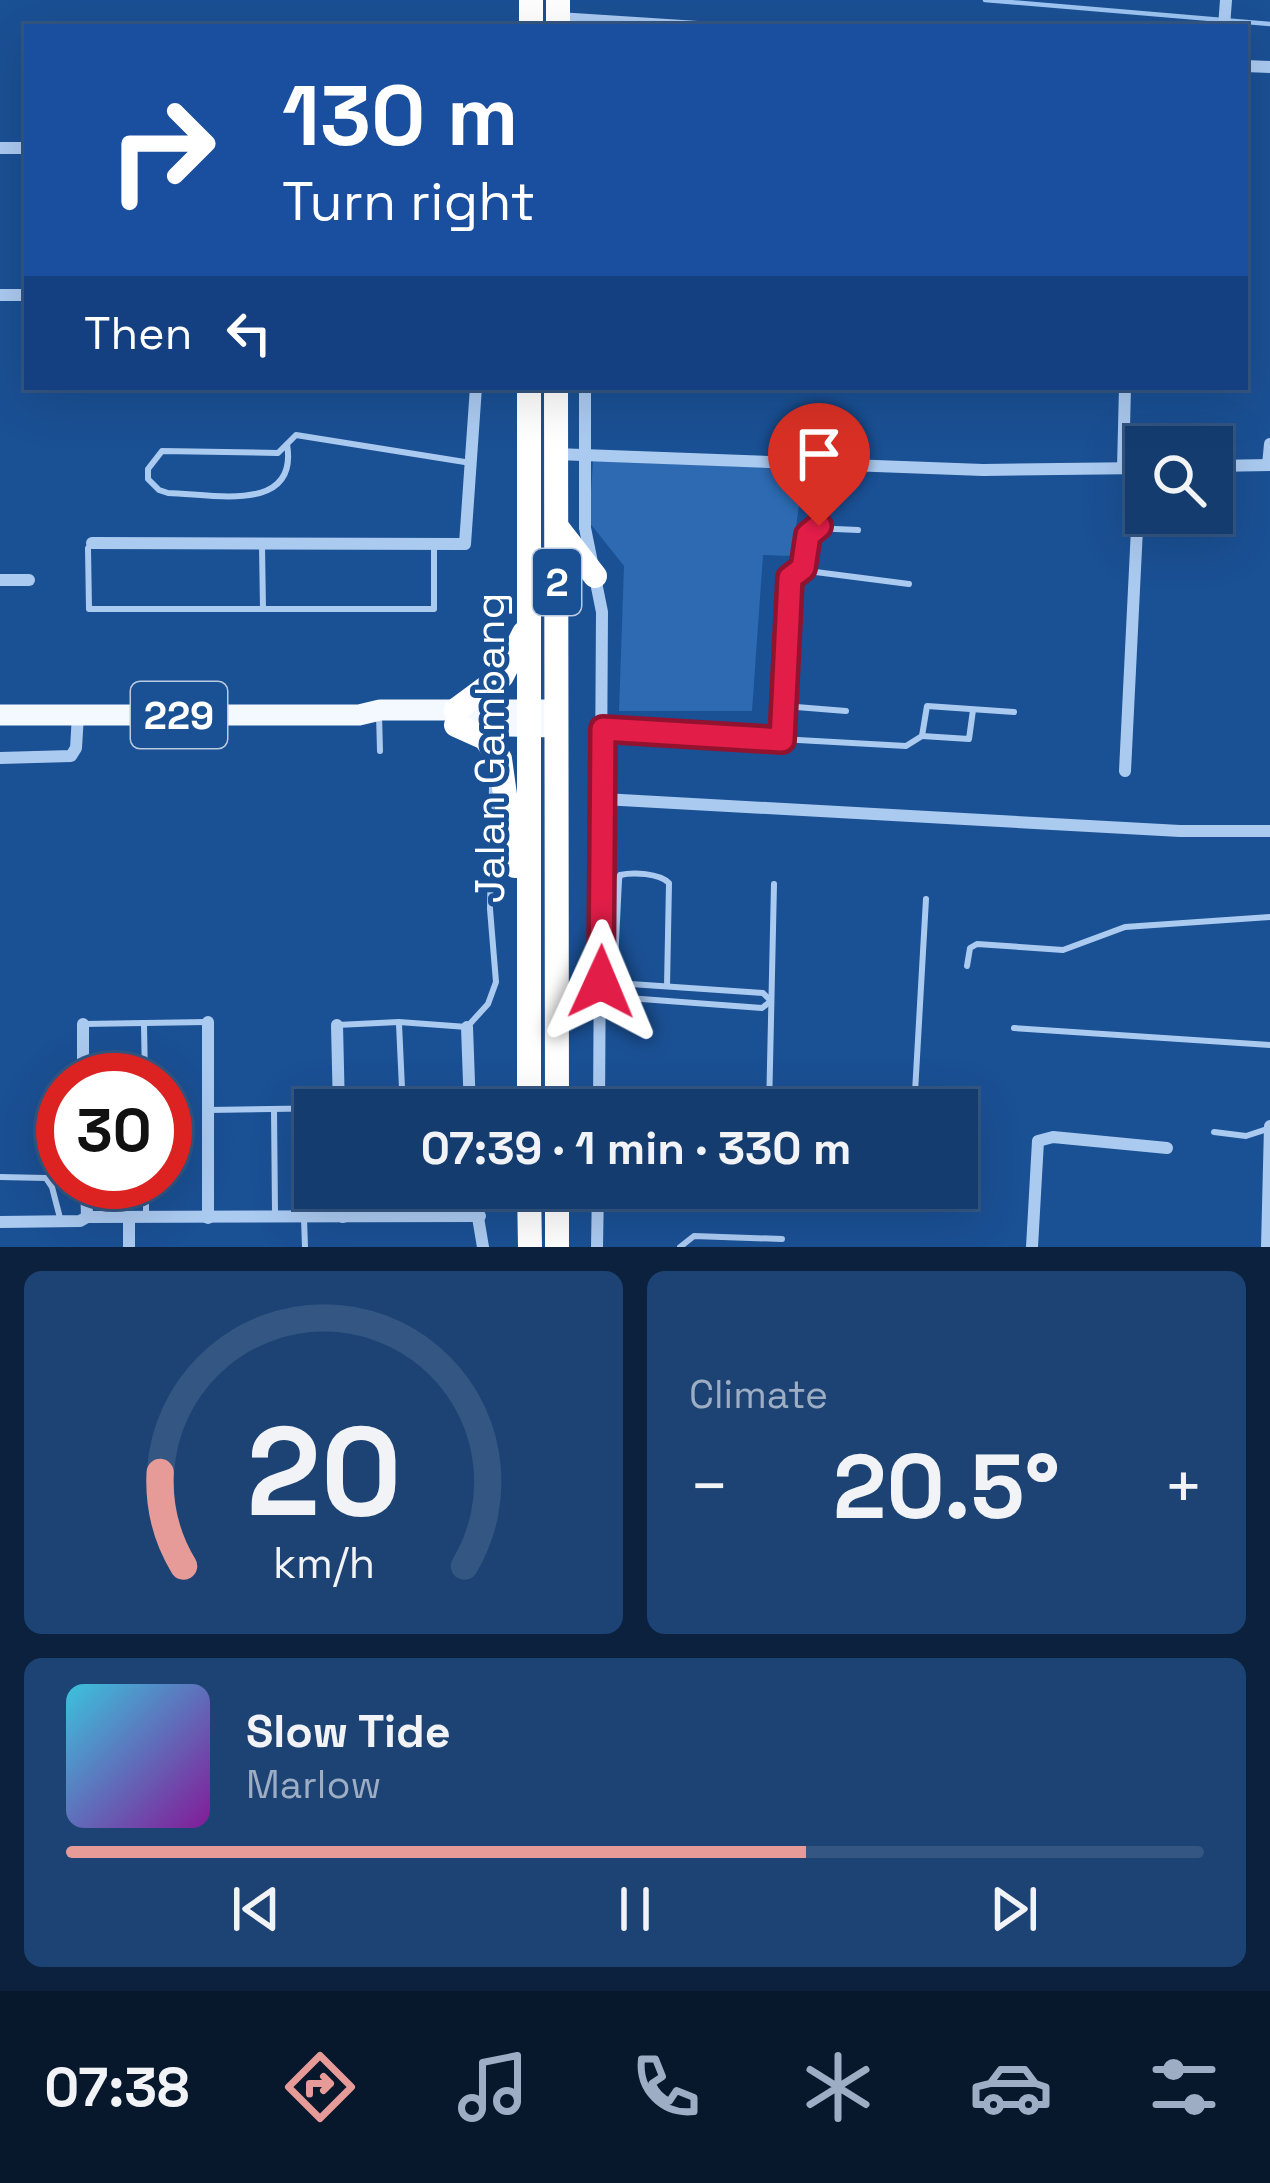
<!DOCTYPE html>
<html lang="en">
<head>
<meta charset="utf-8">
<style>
	body { margin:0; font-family:"Space Grotesk",sans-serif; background:#1d4374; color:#f1f3f6; height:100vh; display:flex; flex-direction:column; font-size:45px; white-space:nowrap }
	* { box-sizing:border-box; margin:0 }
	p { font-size:39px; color:#9dadc3 }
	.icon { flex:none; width:66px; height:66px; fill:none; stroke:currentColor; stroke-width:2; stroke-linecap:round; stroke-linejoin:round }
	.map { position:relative; height:1247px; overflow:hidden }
	.details { display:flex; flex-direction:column; gap:24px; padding:24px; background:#0b213d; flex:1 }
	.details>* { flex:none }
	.guide { position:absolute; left:24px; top:24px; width:1224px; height:366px; border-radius:0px; box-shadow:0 12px 48px #0002,0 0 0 3px #335682; background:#1a4fa0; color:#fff; overflow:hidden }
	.controls { position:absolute; left:1125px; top:426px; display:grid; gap:24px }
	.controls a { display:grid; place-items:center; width:108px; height:108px; border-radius:0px; background:#143c6f; box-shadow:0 12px 48px #0002,0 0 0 3px #335682; font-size:60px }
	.speed { position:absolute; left:36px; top:1053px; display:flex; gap:24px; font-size:60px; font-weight:700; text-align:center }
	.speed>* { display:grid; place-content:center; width:156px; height:156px; border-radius:50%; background:#143c6f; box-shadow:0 12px 48px #0002,0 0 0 3px #335682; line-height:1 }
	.speed .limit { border:18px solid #d22; background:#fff; color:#111 }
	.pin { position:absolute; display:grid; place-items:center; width:102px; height:102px; color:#fff; margin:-123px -51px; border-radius:50% 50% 50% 0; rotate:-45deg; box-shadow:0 0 12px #0007 }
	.pin .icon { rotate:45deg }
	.me { position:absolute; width:132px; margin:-66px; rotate:1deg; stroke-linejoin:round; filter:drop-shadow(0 0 9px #0008) }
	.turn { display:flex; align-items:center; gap:42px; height:252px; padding:0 60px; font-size:54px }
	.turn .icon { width:156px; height:156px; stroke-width:2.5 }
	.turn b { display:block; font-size:84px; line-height:102px }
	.then { display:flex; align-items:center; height:114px; padding:0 60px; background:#0003; gap:24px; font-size:45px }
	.big { font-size:90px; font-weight:700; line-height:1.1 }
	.details .widget { flex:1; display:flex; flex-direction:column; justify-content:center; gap:18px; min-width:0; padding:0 42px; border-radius:18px; background:#1d4374 }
	.details .dial { align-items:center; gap:0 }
	.dial svg { height:312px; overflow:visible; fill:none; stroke:#335682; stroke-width:7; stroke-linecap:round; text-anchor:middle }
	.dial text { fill:#f1f3f6; stroke:none }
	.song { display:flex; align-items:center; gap:36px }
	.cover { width:144px; height:144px; border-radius:18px; background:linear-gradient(135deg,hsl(190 70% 55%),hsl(290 70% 35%)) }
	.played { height:12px; border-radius:6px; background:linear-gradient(90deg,#e69b98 65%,#335682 65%) }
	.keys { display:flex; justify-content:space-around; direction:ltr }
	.heat { display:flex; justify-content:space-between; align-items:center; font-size:66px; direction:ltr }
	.details .tiles { flex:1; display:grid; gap:24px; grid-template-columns:1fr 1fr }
	.widget:last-child { grid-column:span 2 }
	.trip { position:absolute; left:294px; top:1089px; width:684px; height:120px; border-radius:0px; background:#143c6f; box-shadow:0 12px 48px #0002,0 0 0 3px #335682; font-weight:700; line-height:120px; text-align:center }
	.dock { display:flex; height:192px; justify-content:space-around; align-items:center; background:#08182c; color:#9dadc3 }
	.dock .icon { width:84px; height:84px }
	.dock .current { color:#e69b98 }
	.dock b { font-size:54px; color:#f1f3f6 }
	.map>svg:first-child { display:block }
</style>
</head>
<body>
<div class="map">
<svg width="1270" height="1247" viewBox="0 0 1270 1247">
	<rect width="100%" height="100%" fill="#1a5094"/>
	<path fill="#2d6ab2" d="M593 461 804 469 792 556 763 555 752 711H619L624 566 589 522Z"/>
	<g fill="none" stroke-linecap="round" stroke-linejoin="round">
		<path stroke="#9ec5f2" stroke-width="4.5" d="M985 0 1270 24"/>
		<g stroke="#abcaf0" stroke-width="6">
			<path d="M287 444C299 514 214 494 168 493L159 490 148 479V469L162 451 278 453 296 435 471 463"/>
			<path d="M92 543 88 548 89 609H434V546"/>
			<path d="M262 546 263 609"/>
			<path d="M800 570 909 584"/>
			<path d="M784 706 846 711"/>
			<path d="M379 714 380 751"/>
			<path d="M603 729 906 746 922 736 927 706 1014 712"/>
			<path d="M922 736 969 739 973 710"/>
			<path d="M782 740 790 578 803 568 813 528 858 530"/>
			<path d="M967 966 970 948 977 944 1063 950 1125 927 1270 917"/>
			<path d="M614 982 619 880 620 875C633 872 659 873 669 883L667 986"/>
			<path d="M601 996 762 1008 771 1001 763 993 601 982"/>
			<path d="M83 1024 206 1022"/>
			<path d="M144 1024 145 1080"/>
			<path d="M399 1024 403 1110"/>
			<path d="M337 1025 399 1022 467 1027 488 1004 496 982 490 909 492 785"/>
			<path d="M1014 1028 1270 1045"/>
			<path d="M274 1109 275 1213"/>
			<path d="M208 1110 336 1108"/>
			<path d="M769 1110 774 884"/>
			<path d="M914 1110 926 899"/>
			<path d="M1214 1132 1246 1136 1270 1128"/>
			<path d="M0 1177 46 1178 52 1187 60 1218"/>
			<path d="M146 1182V1214"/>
			<path d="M406 1188 407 1213"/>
			<path d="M304 1218 305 1247"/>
			<path d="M680 1247 694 1236 782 1239"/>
		</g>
		<g stroke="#abcaf0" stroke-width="12">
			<path d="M558 18 698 27"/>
			<path d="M1224 27 1226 0"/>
			<path d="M1245 66 1270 67"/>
			<path d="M0 148H27"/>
			<path d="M0 295H27"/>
			<path d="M585 387V528L602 612 599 1110"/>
			<path d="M556 454 983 470 1146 468"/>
			<path d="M1268 465 1270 444"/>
			<path d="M1212 466 1270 465"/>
			<path d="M1123 468 1125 387"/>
			<path d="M92 543 465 544 476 387"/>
			<path d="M0 580H29"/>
			<path d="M0 758 71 756 76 748 78 715"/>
			<path d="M1125 771 1140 468"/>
			<path d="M603 799 1180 831H1270"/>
			<path d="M208 1022V1218"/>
			<path d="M337 1025 339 1110"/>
			<path d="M467 1027 470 1110"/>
			<path d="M83 1080V1024"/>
			<path d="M86 1182 87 1217"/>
			<path d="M342 1188 343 1217"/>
			<path d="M473 1188 483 1247"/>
			<path d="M129 1217V1247"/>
			<path d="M0 1222 80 1221 87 1217 480 1216"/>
			<path d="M597 1247 598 1188"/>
			<path d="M1032 1247 1038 1141 1053 1137 1167 1148"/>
			<path d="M1267 1247 1270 1126"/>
		</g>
		<g stroke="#f4f8ff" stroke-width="21">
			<path d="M0 715H359L380 710H545"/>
			<path d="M461 725 557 727"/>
		</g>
		<g stroke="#fff" stroke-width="24">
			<path d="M531 27V0"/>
			<path d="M558 27V0"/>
			<path d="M529 387V1110"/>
			<path d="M556 387 557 1110"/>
			<path d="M557 527 595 576"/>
			<path d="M456 710 502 676 524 633"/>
			<path d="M456 725 485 738 500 759 515 866"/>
			<path d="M529 1188 530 1247"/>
			<path d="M557 1188V1247"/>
		</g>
	</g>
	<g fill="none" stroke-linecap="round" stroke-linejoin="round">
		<g stroke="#92132f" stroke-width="30">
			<path id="route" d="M601 982 603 729 782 740 790 578 803 568 808 535 819 526"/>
		</g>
		<use href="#route" stroke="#e11d48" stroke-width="21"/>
	</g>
	<g text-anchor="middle" stroke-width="10" stroke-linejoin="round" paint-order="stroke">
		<g fill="#1a5094" stroke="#bacadf" stroke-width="3">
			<rect x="533" y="549" width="48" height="66" rx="9"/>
			<rect x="131" y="682" width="96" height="66" rx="9"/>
		</g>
		<g font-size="39" font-weight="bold" fill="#fff">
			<text x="557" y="596">2</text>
			<text x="179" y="729">229</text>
		</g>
		<g font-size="42" fill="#fff" stroke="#1a5094">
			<text transform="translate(489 748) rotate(-90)" y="15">Jalan Gambang</text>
		</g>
	</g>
</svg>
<div class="controls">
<a><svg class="icon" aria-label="search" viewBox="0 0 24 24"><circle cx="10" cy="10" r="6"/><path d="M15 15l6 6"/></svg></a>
</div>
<div class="speed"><div class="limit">30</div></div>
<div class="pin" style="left:819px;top:526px;background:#d93025"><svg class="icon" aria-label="arrive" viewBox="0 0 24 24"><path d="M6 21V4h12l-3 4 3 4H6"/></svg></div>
<svg class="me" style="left:601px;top:982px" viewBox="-20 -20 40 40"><path d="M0-17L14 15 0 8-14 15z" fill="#e11d48" stroke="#fff" stroke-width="4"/></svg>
<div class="trip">07:39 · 1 min · 330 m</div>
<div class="guide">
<div class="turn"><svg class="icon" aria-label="right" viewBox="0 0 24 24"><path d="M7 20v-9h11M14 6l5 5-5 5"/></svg><div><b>130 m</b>Turn right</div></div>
<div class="then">Then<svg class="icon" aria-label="left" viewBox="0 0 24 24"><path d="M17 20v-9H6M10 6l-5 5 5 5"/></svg></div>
</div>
</div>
<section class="details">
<div class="tiles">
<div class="widget dial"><svg viewBox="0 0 100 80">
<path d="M14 69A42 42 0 1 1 86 69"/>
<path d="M14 69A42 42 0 0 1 8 45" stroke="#e69b98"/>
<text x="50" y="56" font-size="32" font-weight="700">20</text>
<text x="50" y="72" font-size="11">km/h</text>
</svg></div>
<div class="widget"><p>Climate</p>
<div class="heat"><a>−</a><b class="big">20.5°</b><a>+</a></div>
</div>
<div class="widget">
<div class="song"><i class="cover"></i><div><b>Slow Tide</b><p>Marlow</p></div></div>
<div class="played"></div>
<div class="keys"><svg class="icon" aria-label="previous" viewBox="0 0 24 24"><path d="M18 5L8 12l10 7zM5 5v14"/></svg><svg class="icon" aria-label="pause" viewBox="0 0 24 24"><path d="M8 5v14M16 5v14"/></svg><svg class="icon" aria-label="next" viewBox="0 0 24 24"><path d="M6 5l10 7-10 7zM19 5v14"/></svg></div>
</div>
</div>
</section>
<nav class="dock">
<b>07:38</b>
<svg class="icon current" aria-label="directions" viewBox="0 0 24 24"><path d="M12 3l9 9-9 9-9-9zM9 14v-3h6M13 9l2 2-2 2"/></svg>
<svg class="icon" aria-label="music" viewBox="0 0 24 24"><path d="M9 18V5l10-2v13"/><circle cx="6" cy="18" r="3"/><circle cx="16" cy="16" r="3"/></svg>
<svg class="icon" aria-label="phone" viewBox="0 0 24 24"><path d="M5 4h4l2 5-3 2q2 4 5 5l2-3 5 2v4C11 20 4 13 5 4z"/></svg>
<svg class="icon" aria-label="climate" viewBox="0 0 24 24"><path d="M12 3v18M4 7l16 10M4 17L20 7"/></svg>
<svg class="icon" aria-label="car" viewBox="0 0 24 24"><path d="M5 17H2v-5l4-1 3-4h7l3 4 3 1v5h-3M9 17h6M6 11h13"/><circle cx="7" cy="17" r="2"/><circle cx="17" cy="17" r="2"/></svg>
<svg class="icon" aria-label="filters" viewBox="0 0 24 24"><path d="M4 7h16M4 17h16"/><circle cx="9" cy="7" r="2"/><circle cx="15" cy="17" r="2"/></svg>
</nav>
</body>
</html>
